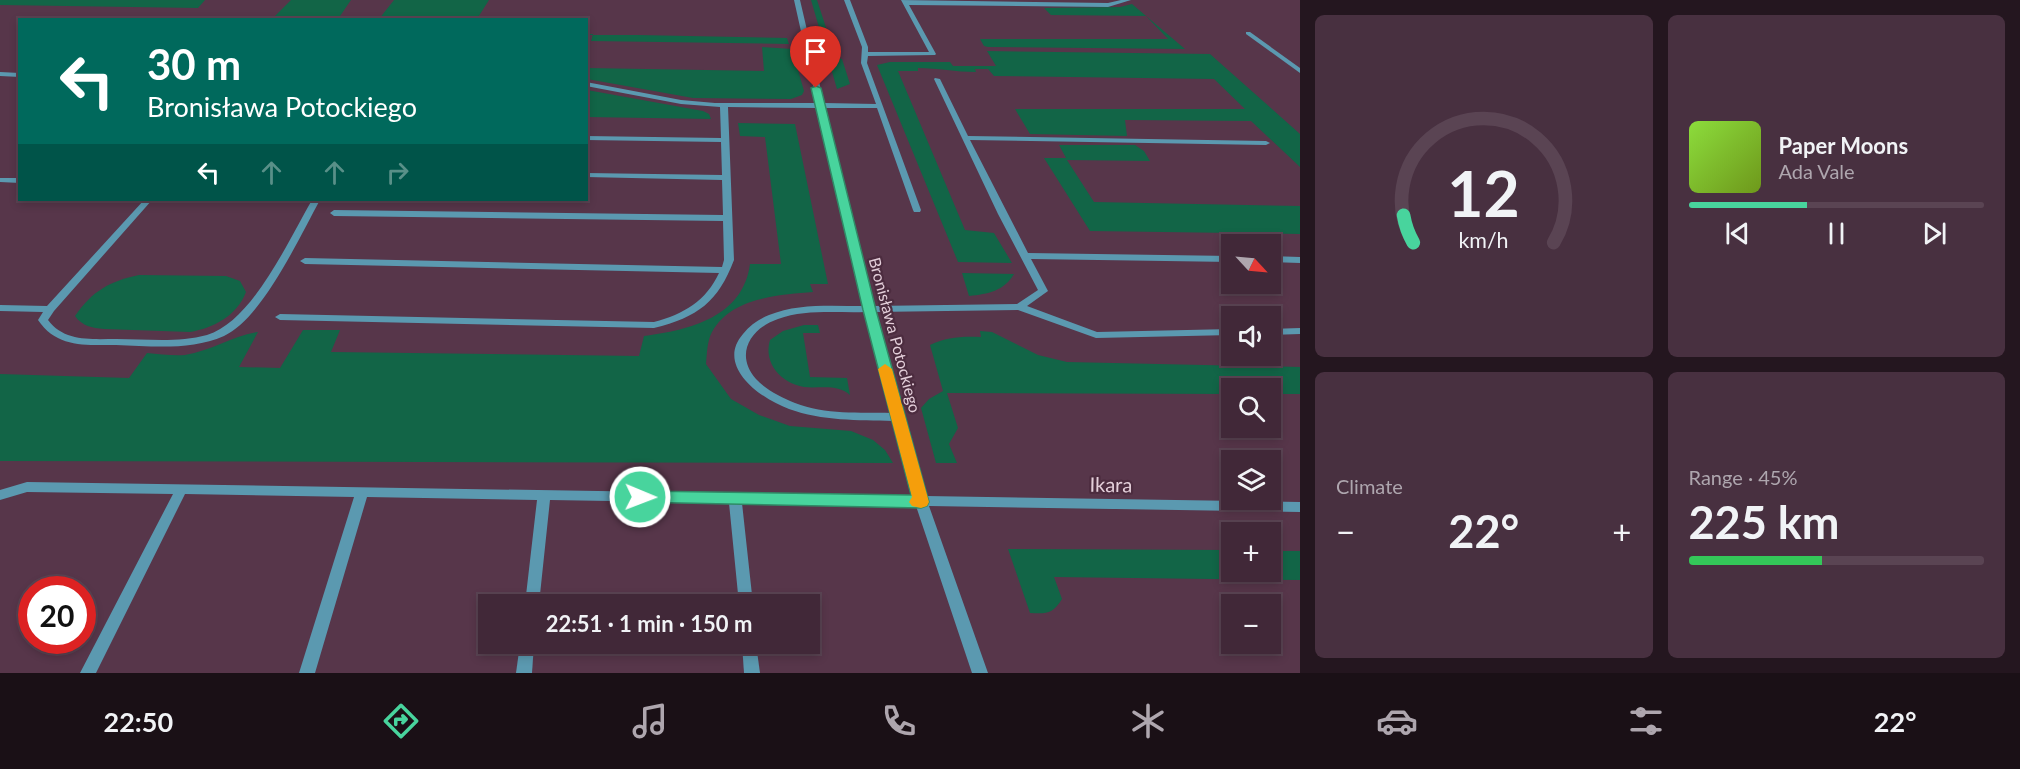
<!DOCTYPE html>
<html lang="en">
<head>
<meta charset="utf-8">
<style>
	body { margin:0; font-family:Lato,sans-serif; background:#483040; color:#f1f3f6; height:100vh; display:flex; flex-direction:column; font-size:22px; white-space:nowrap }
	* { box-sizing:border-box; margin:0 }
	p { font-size:20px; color:#aea6ae }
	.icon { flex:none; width:33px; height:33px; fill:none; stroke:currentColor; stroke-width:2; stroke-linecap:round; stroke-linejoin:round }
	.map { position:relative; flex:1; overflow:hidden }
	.side { display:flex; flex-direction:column; gap:15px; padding:15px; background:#24161f; width:720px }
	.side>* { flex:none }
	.banner { position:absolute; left:18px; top:18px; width:570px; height:183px; border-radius:0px; box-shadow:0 3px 9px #0003,0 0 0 2px #5a4453; background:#00695c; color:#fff; overflow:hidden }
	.needle { width:39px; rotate:116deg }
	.fabs { position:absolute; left:1221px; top:234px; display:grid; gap:12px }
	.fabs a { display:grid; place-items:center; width:60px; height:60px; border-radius:0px; background:#412838; box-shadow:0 3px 9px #0003,0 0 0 2px #5a4453; font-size:30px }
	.speed { position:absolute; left:18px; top:576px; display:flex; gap:12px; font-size:30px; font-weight:700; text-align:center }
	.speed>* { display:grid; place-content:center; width:78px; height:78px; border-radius:50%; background:#412838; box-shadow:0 3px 9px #0003,0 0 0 2px #5a4453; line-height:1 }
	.speed .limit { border:9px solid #d22; background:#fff; color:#111 }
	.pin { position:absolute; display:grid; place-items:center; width:51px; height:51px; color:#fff; margin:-62px -26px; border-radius:50% 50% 50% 0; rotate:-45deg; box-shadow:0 0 6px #0007 }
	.pin .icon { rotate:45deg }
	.me { position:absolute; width:66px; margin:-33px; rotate:91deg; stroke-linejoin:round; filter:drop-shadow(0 0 4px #0008) }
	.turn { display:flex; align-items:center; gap:21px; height:126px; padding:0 30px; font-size:27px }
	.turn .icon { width:78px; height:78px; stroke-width:2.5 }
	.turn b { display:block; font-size:42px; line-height:51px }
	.lanes { display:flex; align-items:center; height:57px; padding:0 30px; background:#0003; justify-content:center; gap:30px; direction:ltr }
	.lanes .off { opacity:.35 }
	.big { font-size:45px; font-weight:700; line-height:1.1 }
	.side .card { flex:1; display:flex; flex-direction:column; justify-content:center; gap:9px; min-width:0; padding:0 21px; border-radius:9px; background:#483040 }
	.side .dial { align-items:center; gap:0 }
	.dial svg { height:156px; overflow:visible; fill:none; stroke:#5a4453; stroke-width:7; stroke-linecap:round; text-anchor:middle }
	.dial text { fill:#f1f3f6; stroke:none }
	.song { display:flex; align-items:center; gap:18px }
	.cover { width:72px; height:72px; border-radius:9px; background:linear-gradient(135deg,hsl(90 70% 55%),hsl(80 70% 35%)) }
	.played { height:6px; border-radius:3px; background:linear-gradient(90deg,#48d49d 40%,#5a4453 40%) }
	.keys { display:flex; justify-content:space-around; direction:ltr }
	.heat { display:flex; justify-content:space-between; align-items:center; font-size:33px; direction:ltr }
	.charge { height:9px; border-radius:4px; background:linear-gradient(90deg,#34c759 45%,#5a4453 0) }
	.side .tiles { flex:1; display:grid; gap:15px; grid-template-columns:repeat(2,1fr) }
	.trip { position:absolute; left:478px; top:594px; width:342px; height:60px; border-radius:0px; background:#412838; box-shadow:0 3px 9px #0003,0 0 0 2px #5a4453; font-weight:700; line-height:60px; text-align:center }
	.menu { display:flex; height:96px; justify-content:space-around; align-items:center; background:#1a1016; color:#aea6ae }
	.menu .icon { width:42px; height:42px }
	.menu .active { color:#48d49d }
	.menu b { font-size:27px; color:#f1f3f6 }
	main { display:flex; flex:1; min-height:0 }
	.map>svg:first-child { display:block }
</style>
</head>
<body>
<main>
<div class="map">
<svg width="1300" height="673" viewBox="0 0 1300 673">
	<rect width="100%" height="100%" fill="#57364a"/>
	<g fill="#126547">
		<path d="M0 0H205L198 8 0 5Z"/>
		<path d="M291 0H351L338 19H272Z"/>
		<path d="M394 0H489L477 19H379Z"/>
		<path d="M811 0H817L836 58 842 59 850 84 837 89Z"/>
		<path d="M1132 4 1185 49 988 47 984 46 980 39H1168L1146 16 1051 15 1044 8 1120 7Z"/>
		<path d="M587 34 787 38 789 44 591 41 593 34Z"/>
		<path d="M762 47 792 49 804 91 802 95 791 99 693 98 587 79V68L764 71Z"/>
		<path d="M987 51 1210 54 1300 134V167L1251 121 1125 120 1127 136 1030 134 1015 109H1245L1214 79 994 76 988 69H975L976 72C956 72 938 68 918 68V71H898L965 230 994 233 1012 263 958 262 877 65 890 62H950L953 66H996Z"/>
		<path d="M587 90 703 111 709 114 711 119 587 117Z"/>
		<path d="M738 123 795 124 828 284H810L813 292C779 295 731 297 712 332 707 341 707 354 706 364L731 399 759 415 790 426 851 431 873 440 885 450 893 463 0 461V374L129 378 147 353C159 354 173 356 185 355 211 351 233 336 258 332L239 367 280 368 303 330H340L331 352 639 356 644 336C690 330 743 317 750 264H781L765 137 740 136Z"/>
		<path d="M1059 145H1135L1144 151 1150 161 1067 160 1094 202 1300 206V234L1090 231 1044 158H1066Z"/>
		<path d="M962 273 1014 274C1004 291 988 294 969 296Z"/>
		<path d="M139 275 226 276 240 281 246 292C237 316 213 328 190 332L104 329C92 328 82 326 75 316 92 291 110 281 139 275Z"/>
		<path d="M804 325H818L820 333H803L810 377 847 378 850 395C837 383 819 389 804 387 781 383 763 363 770 340L783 331Z"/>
		<path d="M980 331 992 332 1038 355 1067 362 1300 367V394H1271L1270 388H1232L1231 394 947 393 958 428 949 444 957 463H936L921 408 929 399 943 391 930 345C947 337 962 336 981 337Z"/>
		<path d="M1008 549 1231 550 1232 572H1270L1271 551H1300V580L1054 577 1062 599C1053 614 1046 614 1030 613Z"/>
	</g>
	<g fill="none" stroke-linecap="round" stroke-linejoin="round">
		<g fill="#5b99b0" fill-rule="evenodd">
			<path d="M794 0H800L824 103 876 104 861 63 862 47 844 0H850L868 47V52H929L901 0 1108 3 1121 0H1131L1108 7 909 5 936 54 935 55 868 56 867 63 921 210 920 212H914L913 210 877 108H825L859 250 874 306 1017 304 1038 290 998 214 934 79 935 78 940 79 968 136 1266 141 1270 143 1266 145 970 140 1028 253 1232 256V262L1031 259 1048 291 1027 306 1097 332 1232 329V335L1096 338 1018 310 875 312 926 496 1300 502V512L929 506 988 673H972L916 506 742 503 753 604H739L729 503 550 500 539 604H525L537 500 367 497 315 673H299L354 497 185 494 96 673H80L173 494 27 492 0 500V490L27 482 913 496 893 421C858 420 822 421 789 409 761 399 715 366 743 334 750 325 759 319 769 315 798 303 832 306 864 306L849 250 818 108 728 107 734 260C718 302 698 317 654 328L280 320 275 317 280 314 654 322C684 314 706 301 719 273L305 264 300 261 305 258 722 267 724 260 723 221 334 216 330 213 334 210 723 215 722 180 586 177V173L722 175 721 142 586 140V136L721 138 720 107 681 104 586 86V82L681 100 715 103H817ZM865 312 891 413C860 412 825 415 795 403 781 397 766 390 756 379 734 354 751 328 778 319 805 309 837 313 865 312Z"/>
			<path d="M1246 32H1250L1300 68V73L1246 34Z"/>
			<path d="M0 72 20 73V77L0 76Z"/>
			<path d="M0 178H20V183L0 182Z"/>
			<path d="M144 200H152L54 311 48 320C64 342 92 339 116 339 146 339 178 343 207 335 253 321 289 239 312 200H320C300 236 262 319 224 336 190 351 151 346 116 345 85 345 57 348 38 320L43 312 0 311V305L47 306Z"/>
			<path d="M1270 256 1300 257V263L1270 262Z"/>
			<path d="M1300 328V334L1270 335V329Z"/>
			<path d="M520 644H534L532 673H516Z"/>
			<path d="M742 644H756L760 673H744Z"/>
		</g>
	</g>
	<path fill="#48d49d" stroke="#2f8a66" stroke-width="1.5" d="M816 86 821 88 876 310 929 502 927 506 921 508 634 502 631 497 634 493 640 491 911 495 863 310 811 88Z"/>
	<path fill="#f59e0b" d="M885 364 892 369 929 502 927 506 921 508 912 506 909 502 912 497 878 369Z"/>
	<g text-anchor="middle" stroke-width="4.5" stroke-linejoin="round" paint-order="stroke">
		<g font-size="16" fill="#e4cfda" stroke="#4c2c3f">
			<text transform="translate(895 335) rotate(75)" y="6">Bronisława Potockiego</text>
		</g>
		<g font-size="20" fill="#e4cfda" stroke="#4c2c3f">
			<text transform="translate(1111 485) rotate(1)" y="7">Ikara</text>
		</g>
	</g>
</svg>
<div class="fabs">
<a><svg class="needle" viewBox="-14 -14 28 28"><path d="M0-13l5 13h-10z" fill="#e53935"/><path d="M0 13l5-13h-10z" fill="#aea6ae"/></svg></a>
<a><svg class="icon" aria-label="sound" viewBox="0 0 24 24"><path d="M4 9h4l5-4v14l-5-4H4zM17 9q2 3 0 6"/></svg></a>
<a><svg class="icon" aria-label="search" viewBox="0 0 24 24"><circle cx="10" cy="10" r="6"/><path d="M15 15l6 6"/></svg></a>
<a><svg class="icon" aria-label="layers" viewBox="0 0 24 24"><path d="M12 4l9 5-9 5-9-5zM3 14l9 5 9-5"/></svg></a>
<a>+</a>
<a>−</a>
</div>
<div class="speed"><div class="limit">20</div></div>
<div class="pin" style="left:816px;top:88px;background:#d93025"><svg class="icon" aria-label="arrive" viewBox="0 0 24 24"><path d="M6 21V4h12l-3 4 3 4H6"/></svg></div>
<svg class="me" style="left:640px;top:497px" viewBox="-20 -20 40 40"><circle r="17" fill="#48d49d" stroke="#fff" stroke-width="3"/><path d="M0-11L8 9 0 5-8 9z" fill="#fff"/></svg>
<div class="trip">22:51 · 1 min · 150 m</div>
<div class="banner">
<div class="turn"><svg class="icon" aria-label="left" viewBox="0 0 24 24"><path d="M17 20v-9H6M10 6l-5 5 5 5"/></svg><div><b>30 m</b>Bronisława Potockiego</div></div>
<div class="lanes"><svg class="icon" aria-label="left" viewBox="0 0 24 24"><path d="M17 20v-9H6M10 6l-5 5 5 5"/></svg><svg class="icon off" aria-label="ahead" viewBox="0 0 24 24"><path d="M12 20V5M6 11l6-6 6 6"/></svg><svg class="icon off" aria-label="ahead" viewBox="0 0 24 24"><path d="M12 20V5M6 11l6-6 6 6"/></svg><svg class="icon off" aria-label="right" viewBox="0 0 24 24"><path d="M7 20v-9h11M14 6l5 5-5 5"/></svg></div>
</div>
</div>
<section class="side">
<div class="tiles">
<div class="card dial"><svg viewBox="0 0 100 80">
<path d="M14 69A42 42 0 1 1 86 69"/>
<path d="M14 69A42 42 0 0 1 9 55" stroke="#48d49d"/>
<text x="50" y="56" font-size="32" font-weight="700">12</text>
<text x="50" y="72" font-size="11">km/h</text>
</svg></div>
<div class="card">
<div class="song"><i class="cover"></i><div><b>Paper Moons</b><p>Ada Vale</p></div></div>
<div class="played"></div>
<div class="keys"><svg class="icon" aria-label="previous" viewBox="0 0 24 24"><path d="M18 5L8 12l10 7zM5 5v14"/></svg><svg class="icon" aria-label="pause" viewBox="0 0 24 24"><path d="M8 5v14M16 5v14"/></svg><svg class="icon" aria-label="next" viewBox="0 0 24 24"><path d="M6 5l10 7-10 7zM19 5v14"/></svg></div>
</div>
<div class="card"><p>Climate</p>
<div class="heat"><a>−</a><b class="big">22°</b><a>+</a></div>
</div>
<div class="card"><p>Range · 45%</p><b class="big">225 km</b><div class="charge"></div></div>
</div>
</section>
</main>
<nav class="menu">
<b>22:50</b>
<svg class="icon active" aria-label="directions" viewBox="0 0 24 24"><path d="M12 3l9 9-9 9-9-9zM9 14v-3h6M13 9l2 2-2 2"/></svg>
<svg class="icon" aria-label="music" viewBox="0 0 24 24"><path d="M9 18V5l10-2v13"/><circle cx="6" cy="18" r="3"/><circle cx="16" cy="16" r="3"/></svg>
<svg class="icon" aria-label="phone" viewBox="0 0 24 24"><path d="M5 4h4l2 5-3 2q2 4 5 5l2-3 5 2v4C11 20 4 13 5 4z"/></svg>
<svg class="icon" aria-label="climate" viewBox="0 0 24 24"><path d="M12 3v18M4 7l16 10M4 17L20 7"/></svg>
<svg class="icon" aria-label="car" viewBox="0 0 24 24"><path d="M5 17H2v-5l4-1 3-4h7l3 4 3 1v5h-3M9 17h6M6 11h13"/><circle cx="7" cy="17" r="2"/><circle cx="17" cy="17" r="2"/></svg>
<svg class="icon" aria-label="filters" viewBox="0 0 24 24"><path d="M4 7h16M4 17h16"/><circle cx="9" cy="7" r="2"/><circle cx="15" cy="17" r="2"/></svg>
<b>22°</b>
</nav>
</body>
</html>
